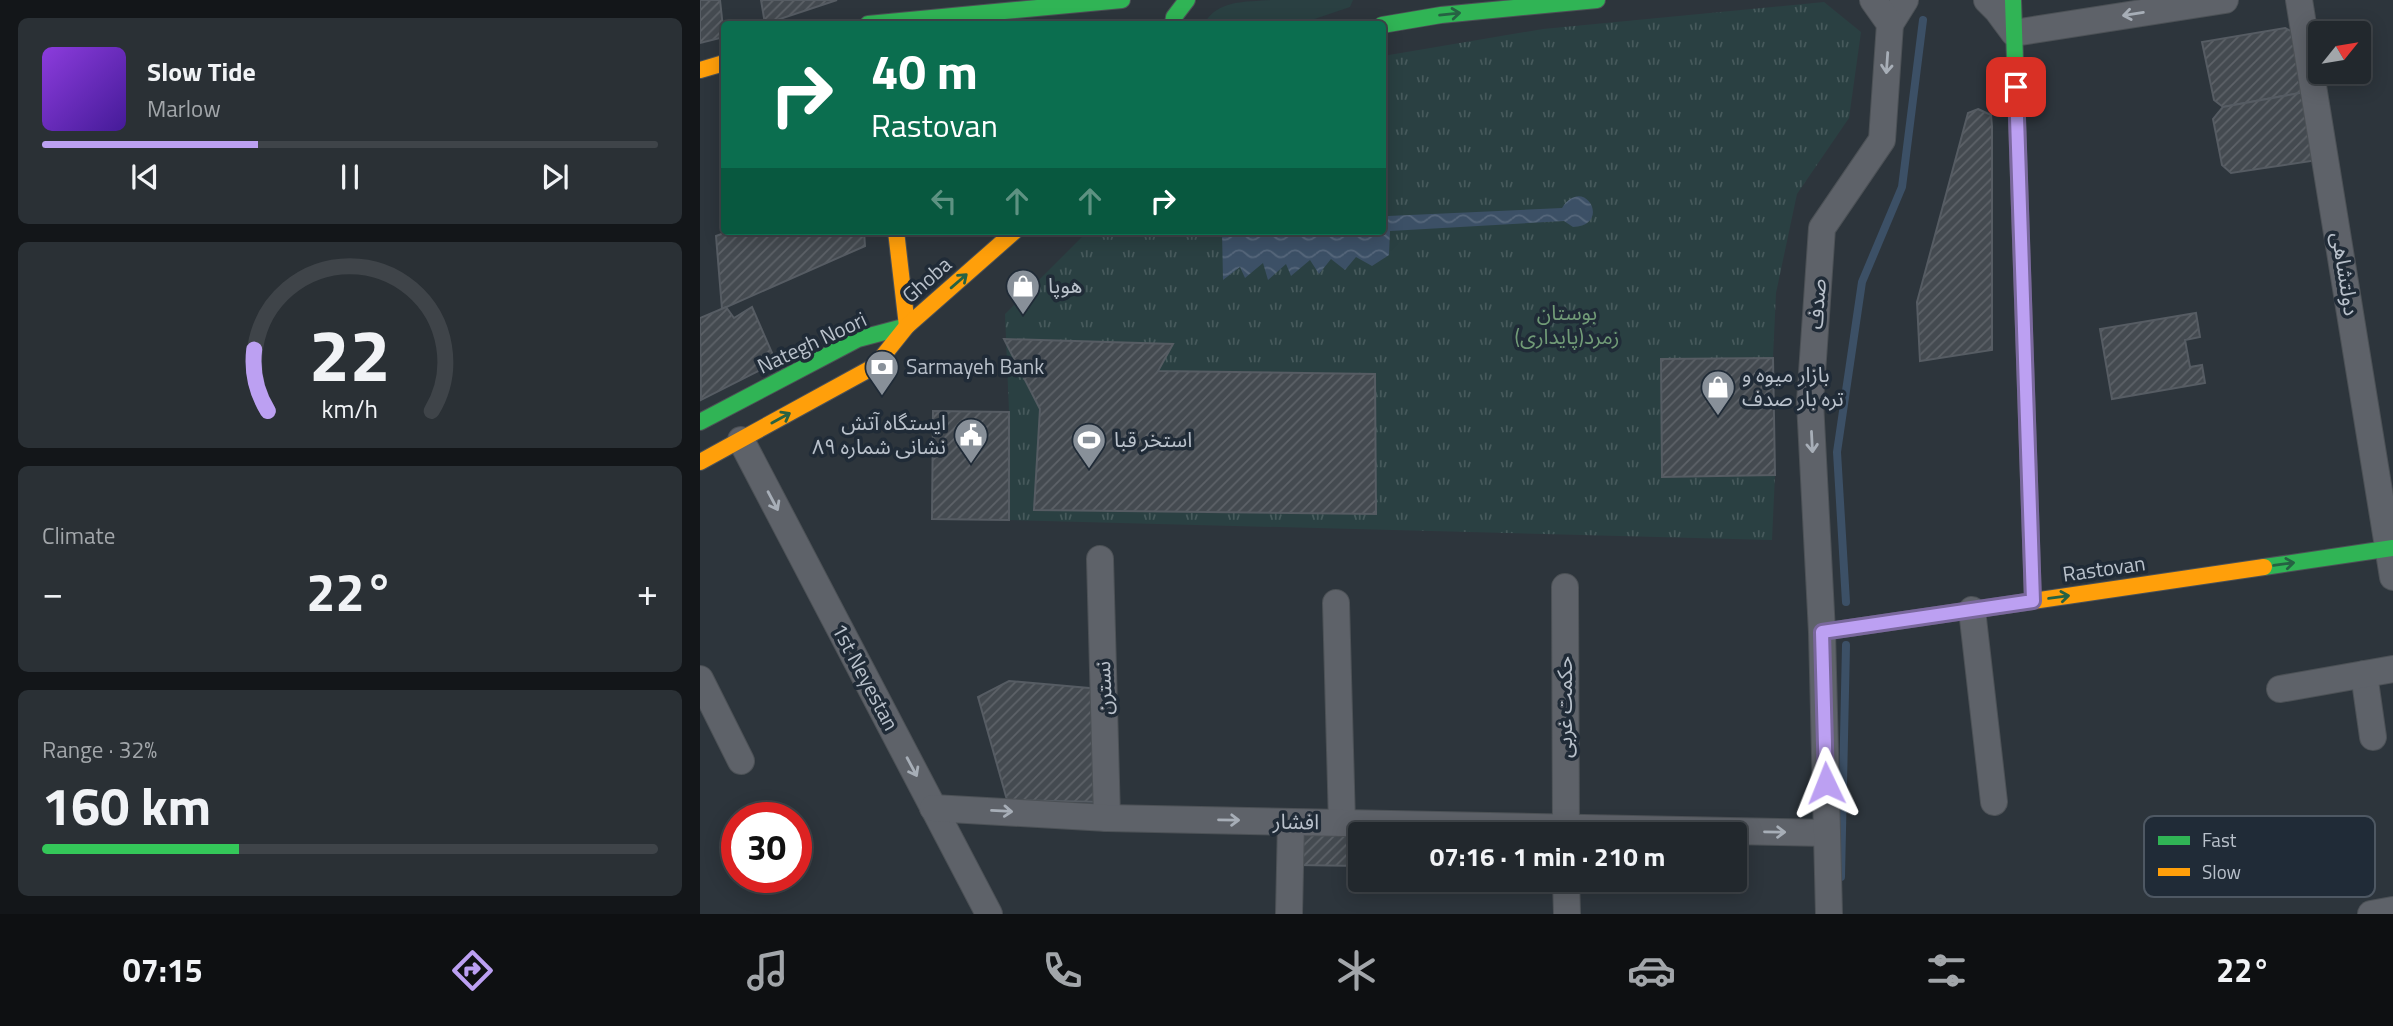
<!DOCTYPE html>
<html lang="en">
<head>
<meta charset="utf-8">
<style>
	body { margin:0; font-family:"Titillium Web","Noto Sans Arabic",sans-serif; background:#2a3035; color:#f1f3f6; height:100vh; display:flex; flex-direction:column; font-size:26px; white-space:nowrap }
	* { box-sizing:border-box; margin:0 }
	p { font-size:23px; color:#a2a6aa }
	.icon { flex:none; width:38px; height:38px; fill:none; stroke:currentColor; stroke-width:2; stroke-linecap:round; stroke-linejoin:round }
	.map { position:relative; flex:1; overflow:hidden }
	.side { display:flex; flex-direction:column; gap:18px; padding:18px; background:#131619; width:700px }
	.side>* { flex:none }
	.top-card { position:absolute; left:21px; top:21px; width:665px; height:214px; border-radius:7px; box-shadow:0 4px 18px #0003,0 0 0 2px #3f4449; background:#0b6e4f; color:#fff; overflow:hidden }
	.needle { width:46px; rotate:60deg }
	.tools { position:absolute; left:1608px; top:21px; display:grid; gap:14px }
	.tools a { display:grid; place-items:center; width:63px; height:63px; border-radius:7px; background:#22282d; box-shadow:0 4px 18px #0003,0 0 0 2px #3f4449; font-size:35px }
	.speed { position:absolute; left:21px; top:802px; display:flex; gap:14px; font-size:35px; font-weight:700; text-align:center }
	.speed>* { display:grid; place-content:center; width:91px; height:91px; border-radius:50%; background:#22282d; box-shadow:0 4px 18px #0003,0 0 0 2px #3f4449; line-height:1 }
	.speed .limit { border:10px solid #d22; background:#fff; color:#111 }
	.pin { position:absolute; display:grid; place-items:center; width:60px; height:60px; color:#fff; margin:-30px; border-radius:14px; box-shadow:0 4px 10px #0006 }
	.me { position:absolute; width:77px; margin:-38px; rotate:358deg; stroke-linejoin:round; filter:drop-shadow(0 0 5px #0008) }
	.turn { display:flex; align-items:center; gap:24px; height:147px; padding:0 35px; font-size:32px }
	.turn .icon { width:91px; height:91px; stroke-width:2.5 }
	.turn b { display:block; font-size:49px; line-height:60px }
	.lanes { display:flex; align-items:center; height:66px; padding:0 35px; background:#0003; justify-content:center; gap:35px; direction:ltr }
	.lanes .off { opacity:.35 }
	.big { font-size:52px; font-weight:700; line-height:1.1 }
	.side .tile { flex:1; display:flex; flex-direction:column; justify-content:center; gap:10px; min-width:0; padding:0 24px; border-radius:10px; background:#2a3035 }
	.side .dial { align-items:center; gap:0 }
	.dial svg { height:182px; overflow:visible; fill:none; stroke:#3f4449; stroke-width:7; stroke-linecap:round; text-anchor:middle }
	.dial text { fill:#f1f3f6; stroke:none }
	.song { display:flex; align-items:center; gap:21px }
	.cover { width:84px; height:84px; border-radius:10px; background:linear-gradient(135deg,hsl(270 70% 55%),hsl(260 70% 35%)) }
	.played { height:7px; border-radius:4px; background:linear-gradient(90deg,#bca0f2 35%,#3f4449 35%) }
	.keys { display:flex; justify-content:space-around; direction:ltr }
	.heat { display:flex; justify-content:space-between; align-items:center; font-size:38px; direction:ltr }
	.charge { height:10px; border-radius:5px; background:linear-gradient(90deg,#34c759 32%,#3f4449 0) }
	.trip { position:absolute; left:648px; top:822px; width:399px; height:70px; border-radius:7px; background:#22282d; box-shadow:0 4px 18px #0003,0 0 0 2px #3f4449; font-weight:700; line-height:70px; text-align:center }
	.tab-bar { display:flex; height:112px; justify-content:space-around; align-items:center; background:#0e1012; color:#a2a6aa }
	.tab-bar .icon { width:49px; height:49px }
	.tab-bar .on { color:#bca0f2 }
	.tab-bar b { font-size:32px; color:#f1f3f6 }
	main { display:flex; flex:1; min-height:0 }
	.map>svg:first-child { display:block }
</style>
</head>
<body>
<main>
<section class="side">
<div class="tile">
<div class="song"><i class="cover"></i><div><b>Slow Tide</b><p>Marlow</p></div></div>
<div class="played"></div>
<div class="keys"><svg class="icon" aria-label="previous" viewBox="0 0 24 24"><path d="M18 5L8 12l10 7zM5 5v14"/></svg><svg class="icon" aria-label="pause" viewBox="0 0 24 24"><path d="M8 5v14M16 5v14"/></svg><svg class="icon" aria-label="next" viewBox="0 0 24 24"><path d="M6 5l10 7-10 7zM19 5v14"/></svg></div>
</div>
<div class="tile dial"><svg viewBox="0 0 100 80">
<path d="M14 69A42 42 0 1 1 86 69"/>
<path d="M14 69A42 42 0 0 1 8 42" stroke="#bca0f2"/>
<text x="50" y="56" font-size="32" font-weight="700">22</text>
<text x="50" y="72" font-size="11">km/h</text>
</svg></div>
<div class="tile"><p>Climate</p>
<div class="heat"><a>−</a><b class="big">22°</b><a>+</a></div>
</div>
<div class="tile"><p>Range · 32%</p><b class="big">160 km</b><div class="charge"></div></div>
</section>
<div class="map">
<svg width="1693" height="914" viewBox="0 0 1693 914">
	<defs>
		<pattern id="park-tufts" width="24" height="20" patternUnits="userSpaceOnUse" patternTransform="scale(1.75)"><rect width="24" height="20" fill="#2a4042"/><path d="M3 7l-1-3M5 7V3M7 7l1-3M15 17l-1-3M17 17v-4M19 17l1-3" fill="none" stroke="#475a5c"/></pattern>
		<pattern id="water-waves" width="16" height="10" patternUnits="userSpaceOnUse" patternTransform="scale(1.75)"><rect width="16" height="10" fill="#3c5066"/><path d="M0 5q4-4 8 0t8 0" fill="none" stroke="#56677b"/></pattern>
		<pattern id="building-hatch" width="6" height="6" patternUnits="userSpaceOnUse" patternTransform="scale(1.75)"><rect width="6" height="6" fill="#444a50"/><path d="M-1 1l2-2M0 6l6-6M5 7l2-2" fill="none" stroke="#5d6268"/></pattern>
	</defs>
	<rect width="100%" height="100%" fill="#2d353c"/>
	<path fill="#2a4042" d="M571 0H653L650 7 600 24H504C517 0 544 2 571 0Z"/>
	<path fill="url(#park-tufts)" d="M1124 2 1161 32 1149 118 1097 194 1076 293 1073 358 1075 475 1072 540 309 520V412L305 314 388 231H682L683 56 843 29Z"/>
	<path fill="url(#water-waves)" d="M683 183 686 184 688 216 862 208C884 174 913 225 873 227L864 221 690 231 689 255 672 266 656 257 645 270 631 259 619 274 610 260 591 276 586 264 568 280 563 263 545 278 540 267 523 280 522 231H682Z"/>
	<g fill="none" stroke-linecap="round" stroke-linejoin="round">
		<g stroke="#3c5066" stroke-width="8">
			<path d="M1146 602 1137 452 1162 282 1202 187 1223 20"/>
			<path d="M1141 877 1146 645"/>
		</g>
	</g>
	<g fill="url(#building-hatch)" stroke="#565c63" stroke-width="2">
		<path d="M0 0H20L24 37 0 43Z"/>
		<path d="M61 0H137L65 24Z"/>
		<path d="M1585 28 1593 32 1605 92 1523 107 1514 100 1502 42Z"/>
		<path d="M1605 92 1618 160 1531 173 1522 165 1513 119 1523 107Z"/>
		<path d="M1278 109 1291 115 1292 126V350L1220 361 1217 302 1268 113Z"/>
		<path d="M30 231H164L165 246 22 309 16 236Z"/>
		<path d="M26 307 34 318 52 307 76 362 1 400 0 318Z"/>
		<path d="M1496 313 1500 337 1485 340 1490 367 1502 365 1505 383 1412 399 1400 329Z"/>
		<path d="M304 339 473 344 458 371 675 374 676 514 334 510 340 409Z"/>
		<path d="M1073 358 1075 475 962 477 961 359Z"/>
		<path d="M233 411 309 412V520L232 519Z"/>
		<path d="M309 681 400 689 403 802 307 800 278 697Z"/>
		<path d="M598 830 660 835V866L597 865Z"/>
	</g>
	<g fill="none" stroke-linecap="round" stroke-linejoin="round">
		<g stroke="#4c5156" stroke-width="28">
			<g id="street">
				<path d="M1287 0 1297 10 1314 33 1525 0"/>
				<path d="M1599 0 1693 577"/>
				<path d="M1190 24 1205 0"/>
				<path d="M41 440 289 914"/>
				<path d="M400 559 407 818"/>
				<path d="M865 587 866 835"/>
				<path d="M636 603 642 823"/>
				<path d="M1272 610 1294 802"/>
				<path d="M1664 674 1673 737"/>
				<path d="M0 679 41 761"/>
				<path d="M1580 689 1693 669"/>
				<path d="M233 808 407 818 1127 833"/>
				<path d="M866 880 867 914"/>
				<path d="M589 914 591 822"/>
				<path d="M1129 914 1122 632 1110 402 1122 228 1182 140 1190 24 1173 0"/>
				<path d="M1671 914 1693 910"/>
			</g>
		</g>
		<g stroke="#4c5156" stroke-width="18">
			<g id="fast">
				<path d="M1313 0 1333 601"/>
				<path d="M168 24 422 0"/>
				<path d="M473 24 474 17 487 0"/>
				<path d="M682 25 741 15 897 0"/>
				<path d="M0 422 158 339 207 326"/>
				<path d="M1564 567 1693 548"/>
			</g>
		</g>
		<g stroke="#4c5156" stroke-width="18">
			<g id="slow">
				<path d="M0 70 24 63"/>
				<path d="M196 231 207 326"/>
				<path d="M0 462 175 366 207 326 315 231"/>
				<path d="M1122 632 1564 567"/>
			</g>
		</g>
		<use href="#street" stroke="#5e6269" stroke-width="26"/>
		<use href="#fast" stroke="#30b455" stroke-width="16"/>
		<use href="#slow" stroke="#ff9f0a" stroke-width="16"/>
	</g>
	<defs><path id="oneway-shaft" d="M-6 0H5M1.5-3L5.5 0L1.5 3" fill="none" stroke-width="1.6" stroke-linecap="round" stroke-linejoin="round" transform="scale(1.75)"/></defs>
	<g stroke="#266243">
		<use href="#oneway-shaft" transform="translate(750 14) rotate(-6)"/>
		<use href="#oneway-shaft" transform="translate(259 281) rotate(-41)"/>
		<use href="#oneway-shaft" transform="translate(81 418) rotate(-29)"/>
		<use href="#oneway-shaft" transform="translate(1584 564) rotate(-8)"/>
		<use href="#oneway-shaft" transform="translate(1359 597) rotate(-8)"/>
	</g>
	<g stroke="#a7aeb7">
		<use href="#oneway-shaft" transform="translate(1433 14) rotate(171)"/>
		<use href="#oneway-shaft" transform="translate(1187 63) rotate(94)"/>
		<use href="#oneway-shaft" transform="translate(1112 442) rotate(87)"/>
		<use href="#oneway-shaft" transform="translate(73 501) rotate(62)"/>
		<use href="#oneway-shaft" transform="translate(212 767) rotate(62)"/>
		<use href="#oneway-shaft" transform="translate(302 811) rotate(3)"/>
		<use href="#oneway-shaft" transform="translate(529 820) rotate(1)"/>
		<use href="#oneway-shaft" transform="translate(1075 832) rotate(1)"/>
	</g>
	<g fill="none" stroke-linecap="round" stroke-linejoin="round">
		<g stroke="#7a689d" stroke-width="18">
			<path id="route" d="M1126 783 1122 632 1333 601 1316 87"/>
		</g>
		<use href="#route" stroke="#bca0f2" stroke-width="12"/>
	</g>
	<defs>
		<g id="shop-pin" transform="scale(1.75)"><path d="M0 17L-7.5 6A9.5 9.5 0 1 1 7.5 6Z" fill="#889099" stroke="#202b37"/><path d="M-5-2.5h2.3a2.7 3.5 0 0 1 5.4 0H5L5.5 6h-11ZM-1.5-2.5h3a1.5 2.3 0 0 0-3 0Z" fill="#fff"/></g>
		<g id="bank-pin" transform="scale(1.75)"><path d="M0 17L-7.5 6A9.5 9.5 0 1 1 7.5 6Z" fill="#889099" stroke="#202b37"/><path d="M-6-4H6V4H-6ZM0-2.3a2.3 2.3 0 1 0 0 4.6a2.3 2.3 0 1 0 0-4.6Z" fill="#fff"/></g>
		<g id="civic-pin" transform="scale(1.75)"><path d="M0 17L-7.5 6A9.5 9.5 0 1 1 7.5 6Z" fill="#889099" stroke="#202b37"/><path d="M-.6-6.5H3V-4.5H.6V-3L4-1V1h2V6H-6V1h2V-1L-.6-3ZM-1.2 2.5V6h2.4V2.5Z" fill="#fff"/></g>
		<g id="stadium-pin" transform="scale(1.75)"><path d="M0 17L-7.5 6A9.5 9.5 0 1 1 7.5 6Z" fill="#889099" stroke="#202b37"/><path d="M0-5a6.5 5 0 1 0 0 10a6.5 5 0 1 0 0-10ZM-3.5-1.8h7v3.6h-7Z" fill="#fff"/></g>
	</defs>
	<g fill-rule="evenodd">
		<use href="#shop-pin" x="323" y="286"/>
		<use href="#bank-pin" x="182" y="367"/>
		<use href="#shop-pin" x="1018" y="387"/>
		<use href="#civic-pin" x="271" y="435"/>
		<use href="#stadium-pin" x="389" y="440"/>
	</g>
	<g text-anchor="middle" stroke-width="7" stroke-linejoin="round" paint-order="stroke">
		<g font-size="21" fill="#b9c1cb" stroke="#202b37">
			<text transform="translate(1645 274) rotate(81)" y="7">دولتشاهی</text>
			<text transform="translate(227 280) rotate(-41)" y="7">Ghoba</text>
			<text transform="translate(1117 304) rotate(-86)" y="7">صدف</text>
			<text transform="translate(112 343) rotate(-25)" y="7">Nategh Noori</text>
			<text transform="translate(1404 569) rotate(-8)" y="7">Rastovan</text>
			<text transform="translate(165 677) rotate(62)" y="7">1st Neyestan</text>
			<text transform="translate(404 688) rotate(-92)" y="7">نسترن</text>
			<text transform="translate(865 707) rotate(-90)" y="7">حکمت غربی</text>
			<text transform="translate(596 822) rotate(1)" y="7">افشار</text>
		</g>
		<g font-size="21" fill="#b9c1cb" stroke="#202b37" text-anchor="start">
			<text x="348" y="293">هوپا</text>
			<text x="206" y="374">Sarmayeh Bank</text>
			<text x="1042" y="382">بازار میوه و<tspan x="1042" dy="24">تره بار صدف</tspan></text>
			<text x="246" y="430" text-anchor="end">ایستگاه آتش<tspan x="246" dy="24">نشانی شماره ۸۹</tspan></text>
			<text x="414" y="447">استخر قبا</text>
		</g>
		<g font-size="21" fill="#719b77" stroke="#202b37">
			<text x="867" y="320">بوستان<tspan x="867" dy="24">زمرد(پایداری)</tspan></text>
		</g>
	</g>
	<rect x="1444" y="816" width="231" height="81" rx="10" fill="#202b37" stroke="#4e5863" stroke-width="2"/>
	<rect x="1458" y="836" width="32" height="9" fill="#30b455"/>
	<rect x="1458" y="868" width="32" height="8" fill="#ff9f0a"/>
	<g font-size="19" fill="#b9c1cb">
		<text x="1502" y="847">Fast</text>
		<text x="1502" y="879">Slow</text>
	</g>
</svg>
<div class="tools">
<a><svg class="needle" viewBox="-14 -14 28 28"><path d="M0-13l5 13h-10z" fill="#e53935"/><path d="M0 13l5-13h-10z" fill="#a2a6aa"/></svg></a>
</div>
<div class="speed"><div class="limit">30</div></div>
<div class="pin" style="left:1316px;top:87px;background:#d93025"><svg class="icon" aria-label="arrive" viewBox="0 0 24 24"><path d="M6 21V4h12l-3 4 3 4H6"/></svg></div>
<svg class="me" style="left:1126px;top:783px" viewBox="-20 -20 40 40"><path d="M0-17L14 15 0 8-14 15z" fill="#bca0f2" stroke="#fff" stroke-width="4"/></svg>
<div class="trip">07:16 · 1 min · 210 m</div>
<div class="top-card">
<div class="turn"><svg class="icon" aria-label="right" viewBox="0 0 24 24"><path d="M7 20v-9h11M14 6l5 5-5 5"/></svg><div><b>40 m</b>Rastovan</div></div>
<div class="lanes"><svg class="icon off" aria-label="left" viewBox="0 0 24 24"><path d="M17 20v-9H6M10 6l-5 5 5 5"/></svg><svg class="icon off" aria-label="ahead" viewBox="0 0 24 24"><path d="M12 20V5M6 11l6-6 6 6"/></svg><svg class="icon off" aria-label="ahead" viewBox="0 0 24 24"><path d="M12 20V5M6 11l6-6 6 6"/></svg><svg class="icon" aria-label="right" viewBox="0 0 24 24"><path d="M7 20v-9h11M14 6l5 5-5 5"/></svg></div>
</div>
</div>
</main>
<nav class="tab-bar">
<b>07:15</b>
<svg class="icon on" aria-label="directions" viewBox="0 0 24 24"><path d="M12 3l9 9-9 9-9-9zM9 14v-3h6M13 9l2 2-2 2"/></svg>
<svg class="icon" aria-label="music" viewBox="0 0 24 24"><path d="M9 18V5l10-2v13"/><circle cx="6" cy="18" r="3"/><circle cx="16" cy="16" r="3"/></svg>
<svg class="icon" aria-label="phone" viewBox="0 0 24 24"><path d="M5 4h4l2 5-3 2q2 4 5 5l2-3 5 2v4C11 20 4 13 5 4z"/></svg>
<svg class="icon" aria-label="climate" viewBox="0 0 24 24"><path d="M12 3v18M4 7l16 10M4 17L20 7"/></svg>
<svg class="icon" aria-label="car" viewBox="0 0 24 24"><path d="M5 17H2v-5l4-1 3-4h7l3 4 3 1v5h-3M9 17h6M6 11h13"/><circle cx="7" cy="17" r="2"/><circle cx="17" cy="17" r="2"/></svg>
<svg class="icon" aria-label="filters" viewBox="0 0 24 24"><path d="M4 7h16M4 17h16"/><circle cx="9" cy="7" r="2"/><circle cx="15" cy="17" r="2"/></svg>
<b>22°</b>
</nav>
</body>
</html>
